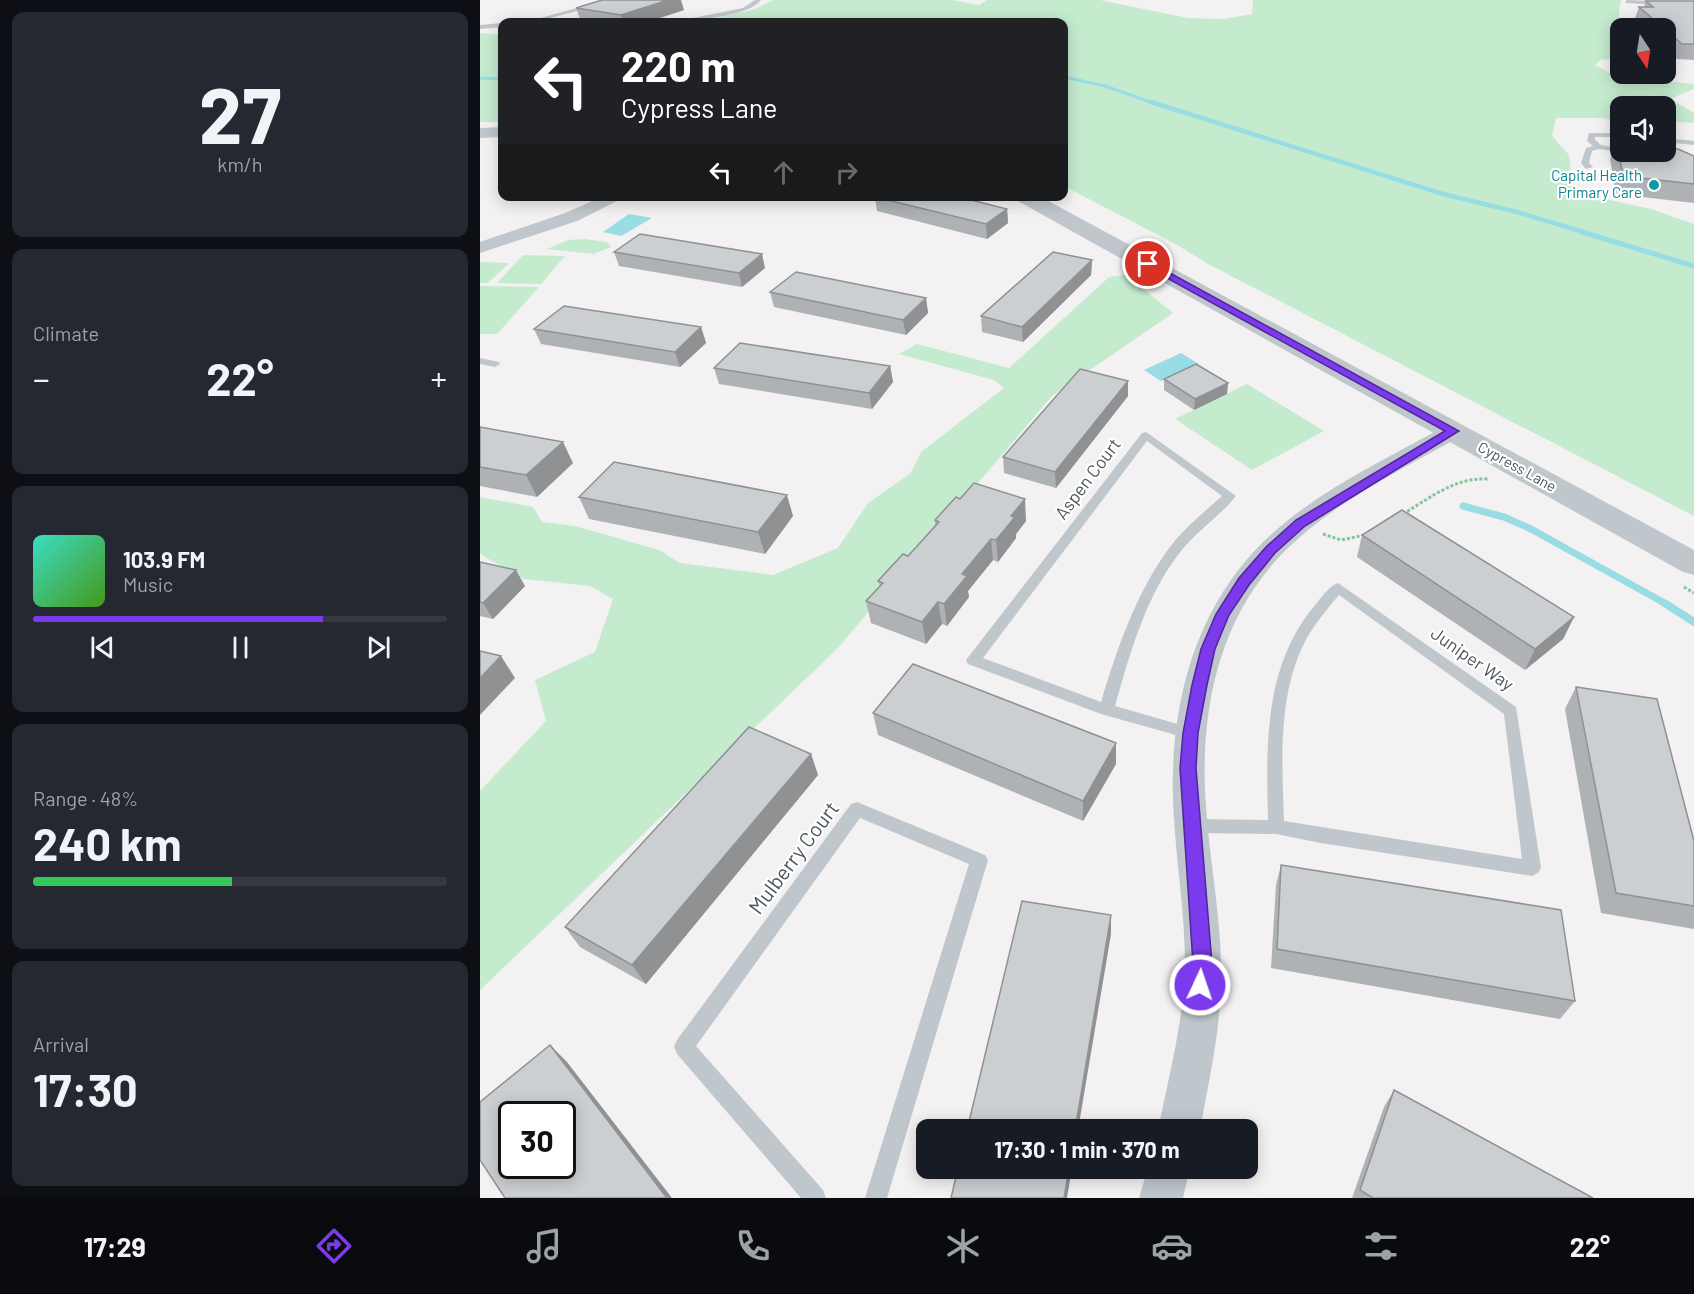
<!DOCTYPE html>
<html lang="en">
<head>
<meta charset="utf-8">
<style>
	body { margin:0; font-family:Barlow,sans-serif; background:#242831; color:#f1f3f6; height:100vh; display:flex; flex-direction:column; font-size:22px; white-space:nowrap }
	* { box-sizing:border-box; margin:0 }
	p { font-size:20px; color:#9ea1a6 }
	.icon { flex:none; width:33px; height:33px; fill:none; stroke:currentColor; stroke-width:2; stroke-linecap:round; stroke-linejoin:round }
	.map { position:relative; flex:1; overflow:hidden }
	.sheet { display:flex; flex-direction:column; gap:12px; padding:12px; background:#0d0f14; width:480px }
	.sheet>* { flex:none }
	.guide { position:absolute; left:18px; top:18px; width:570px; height:183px; border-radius:12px; box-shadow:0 3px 15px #0003; background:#202124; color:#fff; overflow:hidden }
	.needle { width:39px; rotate:168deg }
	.controls { position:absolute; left:1130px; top:18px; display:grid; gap:12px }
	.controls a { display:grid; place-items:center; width:66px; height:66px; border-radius:12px; background:#171b24; box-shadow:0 3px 15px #0003; font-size:30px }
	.speed { position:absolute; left:18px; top:1101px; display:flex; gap:12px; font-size:30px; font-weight:700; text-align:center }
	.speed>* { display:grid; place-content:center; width:78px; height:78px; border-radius:50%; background:#171b24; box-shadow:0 3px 15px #0003; line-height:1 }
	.speed .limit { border:3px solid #111; border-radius:9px; background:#fff; color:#111 }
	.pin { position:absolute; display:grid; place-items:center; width:51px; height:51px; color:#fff; margin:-26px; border:3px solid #fff; border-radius:50%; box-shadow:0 2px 6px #0007 }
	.me { position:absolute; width:66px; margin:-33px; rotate:3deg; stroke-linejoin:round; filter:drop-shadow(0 0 4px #0008) }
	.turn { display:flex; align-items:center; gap:21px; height:126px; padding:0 24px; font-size:27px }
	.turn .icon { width:78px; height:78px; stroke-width:2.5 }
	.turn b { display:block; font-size:42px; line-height:51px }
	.lanes { display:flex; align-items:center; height:57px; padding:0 24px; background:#0003; justify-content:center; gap:30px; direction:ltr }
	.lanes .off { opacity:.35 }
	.big { font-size:45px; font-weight:700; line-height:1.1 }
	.sheet .widget { flex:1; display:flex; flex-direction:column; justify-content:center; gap:9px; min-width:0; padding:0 21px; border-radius:12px; background:#242831 }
	.sheet .dial { align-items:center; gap:0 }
	.dial b { font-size:78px; line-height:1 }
	.song { display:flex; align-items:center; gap:18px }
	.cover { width:72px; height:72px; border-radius:9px; background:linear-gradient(135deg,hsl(170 70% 55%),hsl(100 70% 35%)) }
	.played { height:6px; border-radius:3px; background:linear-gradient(90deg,#7c3aed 70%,#363941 70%) }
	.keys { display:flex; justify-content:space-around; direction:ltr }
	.heat { display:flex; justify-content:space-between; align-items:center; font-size:33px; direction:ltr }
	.charge { height:9px; border-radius:4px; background:linear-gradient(90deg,#34c759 48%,#363941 0) }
	.trip { position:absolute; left:436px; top:1119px; width:342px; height:60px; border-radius:12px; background:#171b24; box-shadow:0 3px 15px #0003; font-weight:700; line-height:60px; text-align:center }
	.tabs { display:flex; height:96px; justify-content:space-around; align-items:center; background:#090b0e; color:#9ea1a6 }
	.tabs .icon { width:42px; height:42px }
	.tabs .active { color:#7c3aed }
	.tabs b { font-size:27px; color:#f1f3f6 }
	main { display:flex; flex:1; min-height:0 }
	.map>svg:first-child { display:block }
</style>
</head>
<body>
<main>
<section class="sheet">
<div class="widget dial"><b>27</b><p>km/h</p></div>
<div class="widget"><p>Climate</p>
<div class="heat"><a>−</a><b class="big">22°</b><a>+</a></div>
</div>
<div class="widget">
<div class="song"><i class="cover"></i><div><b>103.9 FM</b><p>Music</p></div></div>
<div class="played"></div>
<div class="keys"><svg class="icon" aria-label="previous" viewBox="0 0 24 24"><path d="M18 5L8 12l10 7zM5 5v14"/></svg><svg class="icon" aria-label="pause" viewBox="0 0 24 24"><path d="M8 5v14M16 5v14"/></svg><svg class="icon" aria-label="next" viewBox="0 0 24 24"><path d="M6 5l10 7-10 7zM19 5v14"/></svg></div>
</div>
<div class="widget"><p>Range · 48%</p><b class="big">240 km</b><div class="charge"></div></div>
<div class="widget"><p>Arrival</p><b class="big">17:30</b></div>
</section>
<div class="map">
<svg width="1214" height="1198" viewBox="0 0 1214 1198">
	<rect width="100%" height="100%" fill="#f3f1f2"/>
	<g fill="#c5ebcf">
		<path d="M293 0H472L499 5 507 0H620L708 18 744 19 772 14 773 0H1141C1137 20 1140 38 1140 58L1120 60 1115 65 1135 76 1214 84V89L1190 99 1214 113V123L1185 121V106H1140V121L1122 118H1076L1072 136 1089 155 1093 192 1171 209 1214 224V516L730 265 699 246 584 186V22H222L275 9Z"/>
		<path d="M0 33 22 35V122H0Z"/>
		<path d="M105 239 127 242 131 247 113 254 67 249 88 240Z"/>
		<path d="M43 255 85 256 61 284 17 283Z"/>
		<path d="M0 262 29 263 8 283H0Z"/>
		<path d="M646 275 693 313 572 396 357 649 0 990V791L66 721 55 680 115 652 133 599 110 586 44 579 5 557 0 553V497L53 507 62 522 95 526 179 550 200 563 293 575 358 548 388 503 430 474 441 452 524 388 514 380 419 354 437 344 529 368 629 277Z"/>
		<path d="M0 286 58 287H59L17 334H0Z"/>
		<path d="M767 384 844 431 772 470 695 419Z"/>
	</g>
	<g fill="#97dde3">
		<path d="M149 214 172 218 141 236 123 232Z"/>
		<path d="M701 353 719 364 681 381 664 370Z"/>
	</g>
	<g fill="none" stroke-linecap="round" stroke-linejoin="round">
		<g stroke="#97dde3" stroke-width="3">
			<path d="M584 77 625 86 676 104"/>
			<path d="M0 78 22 79"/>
		</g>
		<path stroke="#97dde3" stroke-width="4.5" d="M671 102 963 194 1037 212 1107 233"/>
		<path stroke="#97dde3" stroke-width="5" d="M1102 232 1214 266"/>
		<path stroke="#97dde3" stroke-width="7" d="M983 506 1024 517 1051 529 1188 605"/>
		<path stroke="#97dde3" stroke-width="8" d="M1186 604 1214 622"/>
		<g stroke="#81c69b" stroke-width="3" stroke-dasharray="3 2" stroke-linecap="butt">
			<path d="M923 514C950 498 975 477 1008 479"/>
			<path d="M843 534 861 540 885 535"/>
			<path d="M1204 587 1214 593"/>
		</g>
		<g fill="#bfc7cc" fill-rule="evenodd">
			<path d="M275 0H281C269 16 222 19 202 22H193L263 8Z"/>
			<path d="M1147 0 1214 3V7L1145 3Z"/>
			<path d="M115 3 117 6 54 22H46Z"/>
			<path d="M22 23V27L0 29V25Z"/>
			<path d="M1109 133H1140V137H1115V140L1121 145 1140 148V152H1143H1140L1119 149 1112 151 1109 163 1113 167 1106 169 1101 163 1106 148 1113 146 1107 141Z"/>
			<path d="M1185 138 1214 141V145L1185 142Z"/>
			<path d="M0 358 19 362 20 364 15 367 0 364Z"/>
			<path d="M666 432 756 496C740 516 717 531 701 551 666 595 650 653 635 706L715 729 718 733 715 737 710 739 621 714 488 664 486 660 662 433ZM667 441 742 496C723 513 702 530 687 551 655 596 637 649 621 702L503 658Z"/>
			<path d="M858 583 1036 707 1061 868 1058 873 1052 876 841 843 796 834 711 833 705 831 703 826 705 821 711 819 788 820C786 744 784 666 835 605 841 598 849 586 858 583ZM859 595 1024 714 1042 859 804 821C802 760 797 691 828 636 837 621 848 608 859 595Z"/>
			<path d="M377 802 505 855 508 860 407 1198H385L489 864 380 818 216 1046 343 1190 346 1198H321L197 1054 194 1047 197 1040 371 804Z"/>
		</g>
		<g fill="#bfc7cc" fill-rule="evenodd">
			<path d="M124 196H147L97 221 0 253V242L85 213Z"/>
			<path d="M973 424 981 426 984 431 981 436C919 471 850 504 800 556 733 627 718 725 727 819 731 867 740 915 741 963 743 1019 730 1075 720 1130H678C689 1075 704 1020 705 964 705 916 697 867 694 819 687 719 709 616 782 543 834 492 903 461 965 426Z"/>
			<path d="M668 1168H710L703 1198H659Z"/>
		</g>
		<g fill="#bfc7cc" fill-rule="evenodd">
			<path d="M22 127V137L0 138V128Z"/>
			<path d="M534 196H559L1214 550V575L1203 572 536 200Z"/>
		</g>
	</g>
	<g fill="#afb2b5">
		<path d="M1166 1H1214V60L1197 59 1185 49V28H1162L1154 21 1159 7H1164Z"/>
		<path d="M96 8 204 10 167 22H101Z"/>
		<path d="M1137 142 1214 156V203L1136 194 1130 159Z"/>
		<path d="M395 197 527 209 528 223 507 239 397 211Z"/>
		<path d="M134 252 285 268 262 287 139 266Z"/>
		<path d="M612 260 611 275 543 342 502 332 501 316Z"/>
		<path d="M290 292 446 298 448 313 426 335 294 307Z"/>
		<path d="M221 327 226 343 200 367 61 344 54 329Z"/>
		<path d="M410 366 413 382 392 409 239 384 234 368Z"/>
		<path d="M684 379 748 383 747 394 714 410 684 390Z"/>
		<path d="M648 381V396L576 488 524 473 523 457Z"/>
		<path d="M0 427 93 463 57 497 0 486Z"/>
		<path d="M99 497 313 516 285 554 109 519Z"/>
		<path d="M455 520 546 521 536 534V538L518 562 513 560 488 591 489 597 467 626 462 624 446 644 391 623 386 601 400 586 398 581 428 556 455 525Z"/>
		<path d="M882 535 1094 617 1083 639 1045 670 877 557Z"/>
		<path d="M0 562 45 586 13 619 0 616Z"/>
		<path d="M1096 687 1214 841V929L1121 913 1085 709Z"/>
		<path d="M393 713 636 764 603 821 398 735Z"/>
		<path d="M331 754 338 775 166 984 100 947 85 927Z"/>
		<path d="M801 865 1095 1001 1080 1019 791 968 796 885Z"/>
		<path d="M914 1090 1113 1198H872L904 1107Z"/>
	</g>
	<g fill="#8f9193">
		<path d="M188 0H201L204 10 167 22H143L141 15Z"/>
		<path d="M527 209 528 223 507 239 506 224Z"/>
		<path d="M282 254 285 268 262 287 259 273Z"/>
		<path d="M612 260 611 275 543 342 542 327Z"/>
		<path d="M446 298 448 313 426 335 423 320Z"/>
		<path d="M221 327 226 343 200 367 195 352Z"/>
		<path d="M410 366 413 382 392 409 389 393Z"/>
		<path d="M648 381V396L576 488 575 472Z"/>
		<path d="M748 383 747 394 714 410 715 399Z"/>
		<path d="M83 442 93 463 57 497 46 475Z"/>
		<path d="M307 495 313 516 285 554 278 532Z"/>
		<path d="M545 499 546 521 536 534V538L518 562 516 540 531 516Z"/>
		<path d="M511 539 513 560 488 591 489 597 467 626 464 604 482 574Z"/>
		<path d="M36 570 45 586 13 619 3 603Z"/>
		<path d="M458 602 462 624 446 644 442 622Z"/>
		<path d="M1094 617 1083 639 1045 670 1055 649Z"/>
		<path d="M21 656 35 678 0 715V678Z"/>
		<path d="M636 743V764L603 821V801Z"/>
		<path d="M331 754 338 775 166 984 152 965Z"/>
		<path d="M631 915V934L598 1130H595Z"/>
		<path d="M70 1045 87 1062 192 1198H187Z"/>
		<path d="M589 1168H592L587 1198H584Z"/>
	</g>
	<g fill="#cccfd2" stroke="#8f9193" stroke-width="1.5" fill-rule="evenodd">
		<path d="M122 0H188L141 15 96 8Z"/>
		<path d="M1166 1H1214V44H1202L1159 7H1173Z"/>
		<path d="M1137 142H1140V152H1185V148L1198 149 1214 156V184L1143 176Z"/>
		<path d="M396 196H475L527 209 506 224 395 197Z"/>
		<path d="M160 234 282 254 259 273 134 252Z"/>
		<path d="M573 252 612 260 542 327 501 316Z"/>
		<path d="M316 272 446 298 423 320 290 292Z"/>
		<path d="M84 306 221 327 195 352 54 329Z"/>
		<path d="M260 343 410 366 389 393 234 368Z"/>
		<path d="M716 364 748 383 715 399 684 379Z"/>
		<path d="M600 369 648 381 575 472 523 457Z"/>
		<path d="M0 427 83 442 46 475 0 467Z"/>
		<path d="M134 462 307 495 278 532 99 497Z"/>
		<path d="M494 483 545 499 531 516 535 517 516 540 511 539 482 574 487 576 464 604 458 602 442 622 386 601 403 583 398 581 423 554 428 556 459 522 455 520 476 497 480 499Z"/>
		<path d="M922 510 1094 617 1055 649 882 535Z"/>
		<path d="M0 562 36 570 3 603 0 602Z"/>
		<path d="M0 651 21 656 0 678Z"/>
		<path d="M433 664 636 743 603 801 393 713Z"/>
		<path d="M1096 687 1177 699 1214 841V906L1136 893Z"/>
		<path d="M269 727 331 754 152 965 85 927Z"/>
		<path d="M801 865 1081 910 1095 1001 797 949Z"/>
		<path d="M542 901 631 915 595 1130H487Z"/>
		<path d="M70 1045 187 1198H25L0 1160V1102ZM32 1114H82V1166H32Z"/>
		<path d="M914 1090 1113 1198H893L880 1190Z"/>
		<path d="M478 1168H589L584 1198H471Z"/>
	</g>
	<path fill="#7c3aed" stroke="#51269a" stroke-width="1.5" d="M668 261 979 431 825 526 795 553 769 585 749 615 735 649 727 685 718 733 716 768 732 964 727 992 720 995 714 992 711 985 713 964 700 768 703 733 712 685 721 649 736 614 759 578 786 547 816 520 965 431 665 266 663 264Z"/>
	<circle fill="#0f9aa8" stroke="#fff" stroke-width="2" cx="1174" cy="185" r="6"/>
	<g text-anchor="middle" stroke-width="4.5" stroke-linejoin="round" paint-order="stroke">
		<g font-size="15" fill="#0d838f" stroke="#fff" text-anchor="end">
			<text x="1162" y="181">Capital Health<tspan x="1162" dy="17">Primary Care</tspan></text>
		</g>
		<g font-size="15" fill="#4b575d" stroke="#fff">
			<text transform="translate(1037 467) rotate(29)" y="5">Cypress Lane</text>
		</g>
		<g font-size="18" fill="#4b575d" stroke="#fff">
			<text transform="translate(608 479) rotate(-53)" y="6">Aspen Court</text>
			<text transform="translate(992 659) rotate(35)" y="6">Juniper Way</text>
		</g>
		<g font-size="21" fill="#4b575d" stroke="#fff">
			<text transform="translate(314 858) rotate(-53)" y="7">Mulberry Court</text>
		</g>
	</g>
</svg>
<div class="controls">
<a><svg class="needle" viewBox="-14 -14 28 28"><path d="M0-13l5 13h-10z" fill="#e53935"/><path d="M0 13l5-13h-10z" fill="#9ea1a6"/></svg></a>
<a><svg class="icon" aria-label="sound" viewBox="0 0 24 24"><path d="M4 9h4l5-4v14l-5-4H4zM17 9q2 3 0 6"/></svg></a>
</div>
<div class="speed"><div class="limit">30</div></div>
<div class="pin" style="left:668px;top:264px;background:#d93025"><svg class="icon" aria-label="arrive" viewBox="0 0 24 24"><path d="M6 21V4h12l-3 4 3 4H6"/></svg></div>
<svg class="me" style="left:720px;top:985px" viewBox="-20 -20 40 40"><circle r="17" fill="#7c3aed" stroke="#fff" stroke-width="3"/><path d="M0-11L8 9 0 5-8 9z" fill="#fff"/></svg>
<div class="trip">17:30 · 1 min · 370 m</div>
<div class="guide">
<div class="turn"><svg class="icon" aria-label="left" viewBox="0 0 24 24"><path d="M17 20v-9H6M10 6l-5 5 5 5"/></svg><div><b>220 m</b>Cypress Lane</div></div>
<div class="lanes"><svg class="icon" aria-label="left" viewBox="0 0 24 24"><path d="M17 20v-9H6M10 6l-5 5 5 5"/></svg><svg class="icon off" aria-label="ahead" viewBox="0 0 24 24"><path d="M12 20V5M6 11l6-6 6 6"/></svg><svg class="icon off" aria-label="right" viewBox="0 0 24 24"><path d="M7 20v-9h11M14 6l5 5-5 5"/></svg></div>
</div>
</div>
</main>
<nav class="tabs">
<b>17:29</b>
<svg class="icon active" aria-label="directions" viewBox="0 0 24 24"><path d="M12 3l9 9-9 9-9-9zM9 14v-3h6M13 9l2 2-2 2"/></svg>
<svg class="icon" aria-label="music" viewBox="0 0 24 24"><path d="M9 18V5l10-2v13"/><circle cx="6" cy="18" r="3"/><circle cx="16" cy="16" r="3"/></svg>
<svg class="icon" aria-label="phone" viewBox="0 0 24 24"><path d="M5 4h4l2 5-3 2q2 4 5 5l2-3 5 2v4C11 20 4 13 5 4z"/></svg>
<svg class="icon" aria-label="climate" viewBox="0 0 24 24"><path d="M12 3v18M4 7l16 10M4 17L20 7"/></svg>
<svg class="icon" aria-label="car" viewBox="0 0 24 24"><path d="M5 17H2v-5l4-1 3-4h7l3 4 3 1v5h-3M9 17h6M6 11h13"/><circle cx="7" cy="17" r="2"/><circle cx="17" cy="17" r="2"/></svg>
<svg class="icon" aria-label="filters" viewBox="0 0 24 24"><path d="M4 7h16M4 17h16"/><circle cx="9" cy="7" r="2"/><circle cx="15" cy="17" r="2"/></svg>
<b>22°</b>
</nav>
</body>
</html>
